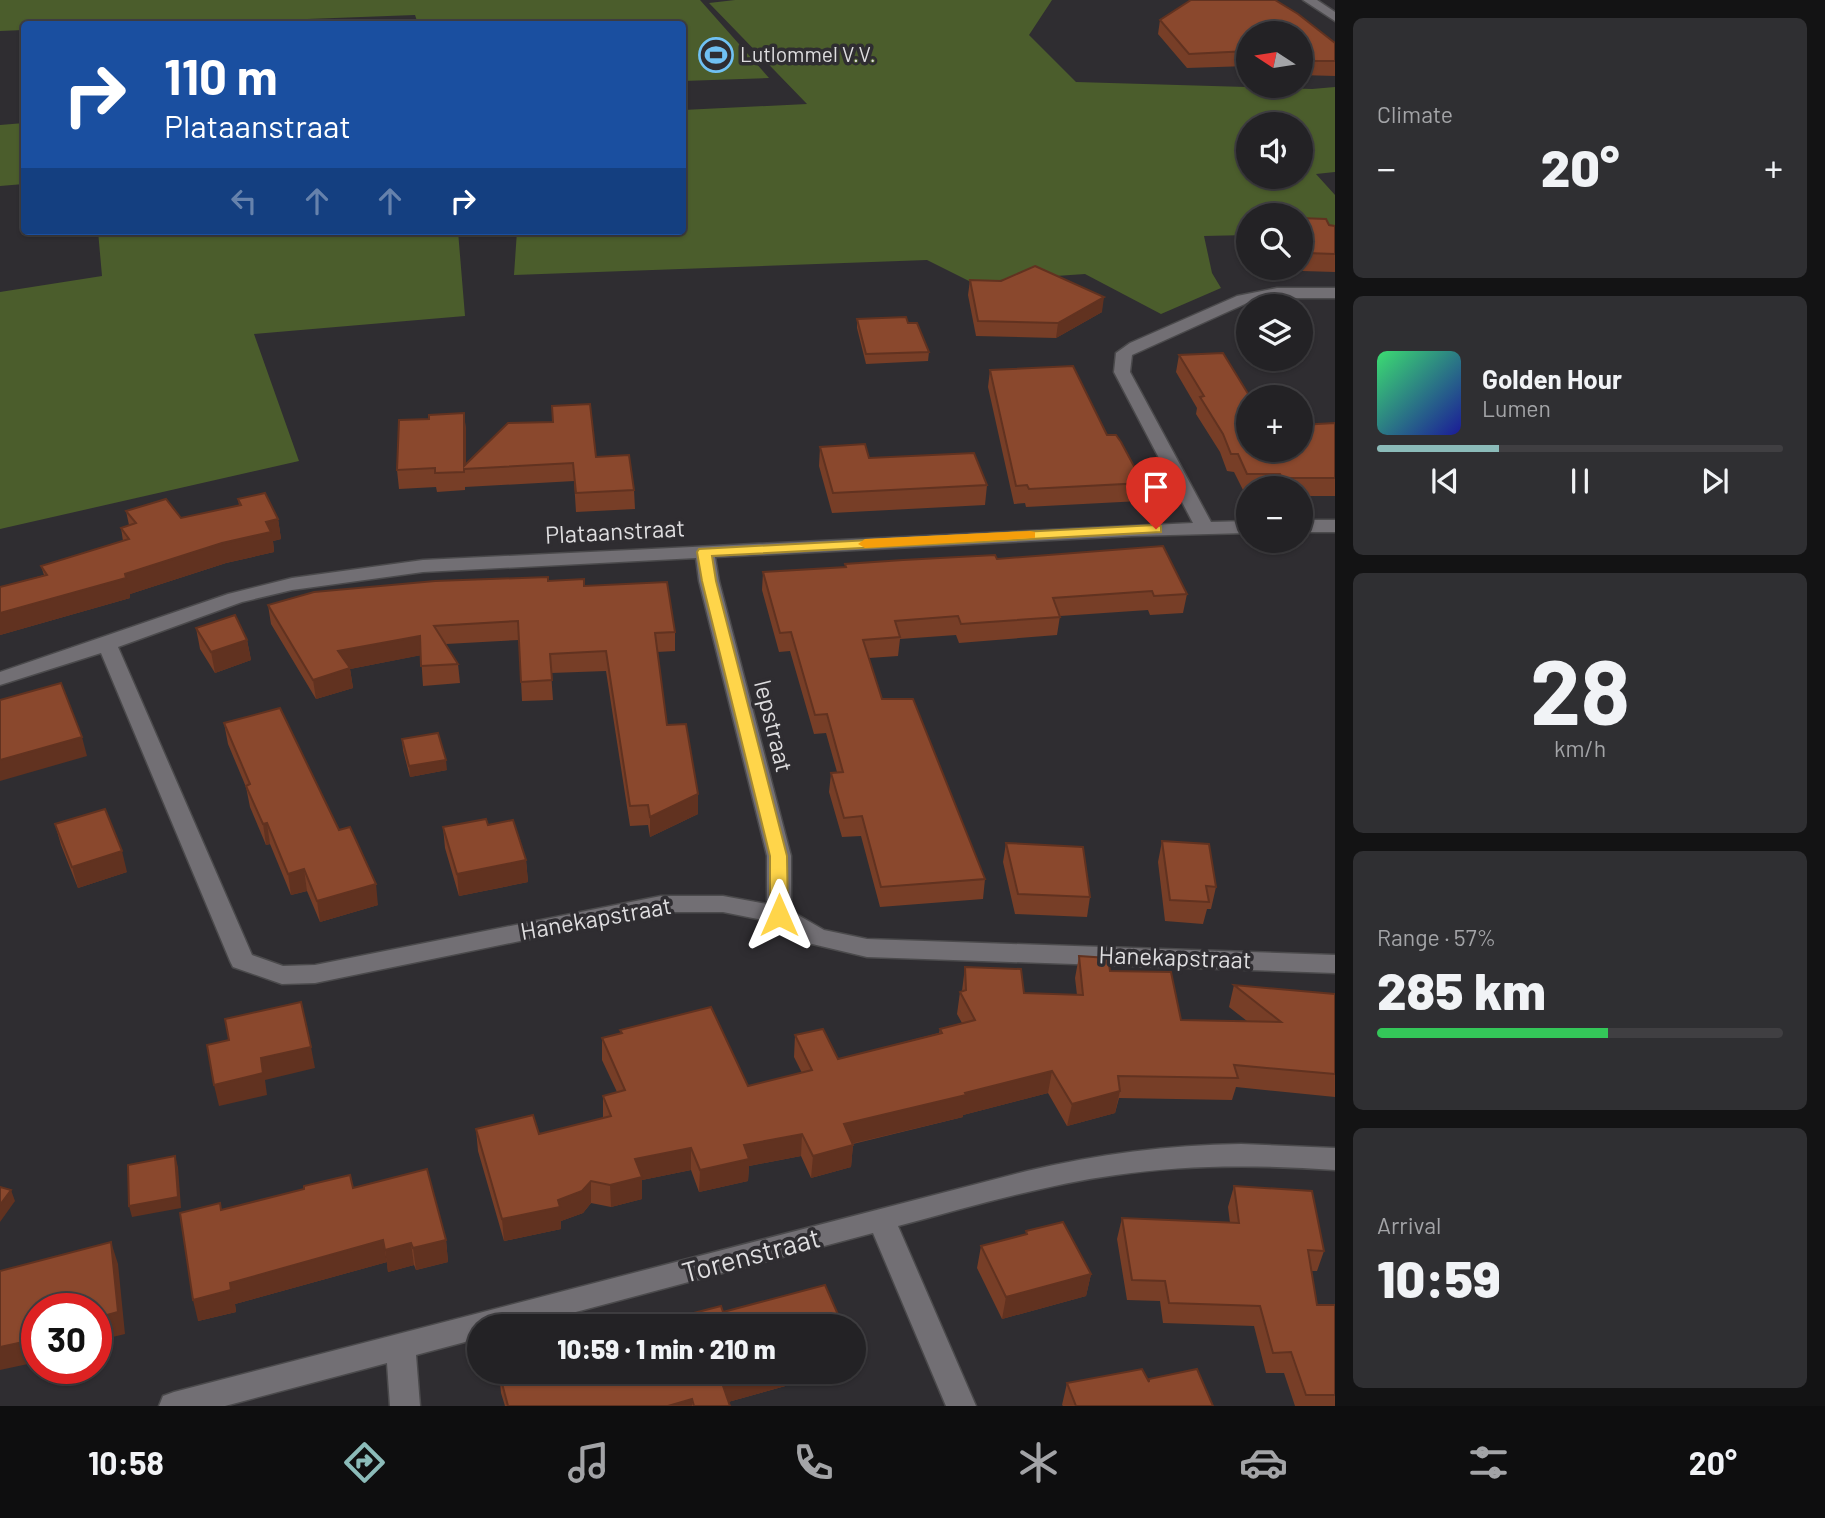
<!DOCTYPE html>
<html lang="en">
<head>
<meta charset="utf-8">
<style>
	body { margin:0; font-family:Barlow,sans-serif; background:#2f2f32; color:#f1f3f6; height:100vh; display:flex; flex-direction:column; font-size:26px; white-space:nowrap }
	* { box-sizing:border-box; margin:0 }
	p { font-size:23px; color:#a3a4a7 }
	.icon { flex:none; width:38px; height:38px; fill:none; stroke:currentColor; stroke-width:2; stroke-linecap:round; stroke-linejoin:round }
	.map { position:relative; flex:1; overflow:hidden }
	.details { display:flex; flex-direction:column; gap:18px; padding:18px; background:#131314; width:490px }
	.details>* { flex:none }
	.hud { position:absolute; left:21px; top:21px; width:665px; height:214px; border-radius:7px; box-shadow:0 2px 5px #0004,0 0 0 2px #403f42; background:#1a4fa0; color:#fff; overflow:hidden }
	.needle { width:46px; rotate:282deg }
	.buttons { position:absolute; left:1236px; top:21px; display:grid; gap:14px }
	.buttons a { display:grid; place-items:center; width:77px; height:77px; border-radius:50%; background:#232225; box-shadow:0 2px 5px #0004,0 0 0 2px #403f42; font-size:35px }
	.speed { position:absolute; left:21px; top:1293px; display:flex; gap:14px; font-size:35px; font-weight:700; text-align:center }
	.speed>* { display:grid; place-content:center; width:91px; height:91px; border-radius:50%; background:#232225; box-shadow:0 2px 5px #0004,0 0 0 2px #403f42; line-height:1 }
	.speed .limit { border:10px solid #d22; background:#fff; color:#111 }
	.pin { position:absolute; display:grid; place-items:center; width:60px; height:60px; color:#fff; margin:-72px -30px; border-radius:50% 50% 50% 0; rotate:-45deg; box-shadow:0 0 7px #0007 }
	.pin .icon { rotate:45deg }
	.me { position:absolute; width:77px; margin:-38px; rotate:0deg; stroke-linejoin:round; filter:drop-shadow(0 0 5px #0008) }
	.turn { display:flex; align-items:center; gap:24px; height:147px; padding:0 28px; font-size:32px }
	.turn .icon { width:91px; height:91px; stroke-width:2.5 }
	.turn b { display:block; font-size:49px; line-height:60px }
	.lanes { display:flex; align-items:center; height:66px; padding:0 28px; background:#0003; justify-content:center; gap:35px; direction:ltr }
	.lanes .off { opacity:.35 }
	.big { font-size:52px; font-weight:800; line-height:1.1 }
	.details .widget { flex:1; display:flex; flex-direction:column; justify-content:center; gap:10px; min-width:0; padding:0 24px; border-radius:10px; background:#2f2f32 }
	.details .dial { align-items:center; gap:0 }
	.dial b { font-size:91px; line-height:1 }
	.song { display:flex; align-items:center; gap:21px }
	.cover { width:84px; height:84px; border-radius:10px; background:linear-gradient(135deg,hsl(140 70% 55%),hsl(240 70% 35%)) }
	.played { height:7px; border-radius:4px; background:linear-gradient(90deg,#8bbbb9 30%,#403f42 30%) }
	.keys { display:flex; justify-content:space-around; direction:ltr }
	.heat { display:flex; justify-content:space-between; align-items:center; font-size:38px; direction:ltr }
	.charge { height:10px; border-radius:5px; background:linear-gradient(90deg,#34c759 57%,#403f42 0) }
	.trip { position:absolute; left:467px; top:1314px; width:399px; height:70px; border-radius:35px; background:#232225; box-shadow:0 2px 5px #0004,0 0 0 2px #403f42; font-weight:800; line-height:70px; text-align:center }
	.tabs { display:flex; height:112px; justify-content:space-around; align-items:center; background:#0e0e0f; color:#a3a4a7 }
	.tabs .icon { width:49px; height:49px }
	.tabs .active { color:#8bbbb9 }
	.tabs b { font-size:32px; color:#f1f3f6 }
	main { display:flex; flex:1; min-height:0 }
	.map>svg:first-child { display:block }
</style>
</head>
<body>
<main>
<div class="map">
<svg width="1335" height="1406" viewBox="0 0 1335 1406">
	<rect width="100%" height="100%" fill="#2f2d31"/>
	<g fill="#4b5d2c" fill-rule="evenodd">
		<path d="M0 0H700L769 78 683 81 682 24H418L415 15 175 24H24V30L0 31Z"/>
		<path d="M735 0H1052L1029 35 1076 82 1312 89 1335 87V172L1316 174 1335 195V233L1300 234V215H1248V235L1204 236 1212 273 1221 288 1161 314 1085 274 971 282 927 260 514 275 517 231H682L683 110 807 104 709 3ZM1248 124H1300V177H1248Z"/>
		<path d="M24 123V184L0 186V125Z"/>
		<path d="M98 231H458L465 316 254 334 299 461 0 529V292L102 276Z"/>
	</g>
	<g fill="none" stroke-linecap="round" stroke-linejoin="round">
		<g stroke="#4b4a4c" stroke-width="3">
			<g id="minor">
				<path d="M1303 0H1317L1335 12V21Z"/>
				<path d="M1277 288H1335V298H1277L1247 303 1132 355 1130 372 1211 522 1248 521V533L1132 536 715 557 719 581 791 856V911L824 930 867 939 1335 955V973L867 957 808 943 773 922 723 912H661L315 983 282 984 233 967 230 961 101 653 0 685V672L228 594 292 578 423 560 1193 523 1114 372 1116 353 1130 343 1237 296ZM696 558 699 581 767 856V904L723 896H661L315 965 283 966 252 955 118 647 242 602 292 590 423 572Z"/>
				<rect x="1300" y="520" width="35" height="12"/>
				<path d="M1241 1144 1335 1148V1170C1262 1165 1189 1164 1116 1175 1043 1185 970 1207 898 1226L976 1406H946L873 1233 523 1326H480V1338L416 1355 420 1406H390L387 1363 225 1406H159L163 1396 174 1392 1027 1171C1098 1154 1168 1145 1241 1144Z"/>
			</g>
		</g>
		<use href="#minor" fill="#726f74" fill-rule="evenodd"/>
	</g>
	<g fill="#773e27">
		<path d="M1191 0H1275L1298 14 1335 43V76L1300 75V33H1248V66L1187 68 1158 34 1160 20Z"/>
		<path d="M1300 218 1329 225 1335 226V272L1302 271 1300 267Z"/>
		<path d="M970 280 1001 281 1102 312 1056 338 976 336 968 295Z"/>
		<path d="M857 319 908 323 929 352 928 361 866 364 857 328Z"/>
		<path d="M1179 355 1248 450 1335 423V496H1300V488H1248V492H1244L1234 472 1227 471 1220 452 1196 414 1197 408 1176 372Z"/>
		<path d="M990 370 1107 435 1143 483 1140 501 1026 507 1025 503 1014 504 988 387Z"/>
		<path d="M552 406 596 457 634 490 635 509 576 512 574 481 465 487V490L437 492 436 487 399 489 397 470 429 419 464 413 466 431V464L552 422Z"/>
		<path d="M820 447 987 485 985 505 832 513 819 466Z"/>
		<path d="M238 499 278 519 281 539 273 541 274 552 226 563 130 594V598L0 635V587L44 575 41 566 123 541 121 528 129 525 126 511 181 518 239 505Z"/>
		<path d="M997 559 1187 594 1183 613 1150 615 1148 610 1060 616 1057 635 959 643 956 635 900 639 898 656 869 658 882 699 985 879 983 899 880 907 861 836 842 837 829 792 831 773 837 772 826 733 814 734 790 651 779 652 762 590 763 572 845 567V564Z"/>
		<path d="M548 581 584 586 675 632V651L657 652 667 725 698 814 650 837 648 825 630 826 606 671 551 673 553 700 522 701 519 640 446 644 458 664 460 683 423 686 421 655 350 669 353 688 316 699 271 624 268 605Z"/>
		<path d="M196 628 247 640 251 660 215 673 200 649Z"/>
		<path d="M224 723 339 830 378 905 320 922 307 891 291 895 270 844 266 845 250 807 246 787 228 744Z"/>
		<path d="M402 739 447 770 410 777 403 750Z"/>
		<path d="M55 824 127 872 78 888 61 845Z"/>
		<path d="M488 825 526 860 528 882 459 896 445 848 443 827Z"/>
		<path d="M1162 841 1216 887 1211 909H1207L1203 924 1165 921 1158 862Z"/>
		<path d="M1006 843 1090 897 1087 917 1015 914 1003 862Z"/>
		<path d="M1079 956 1110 971 1181 1020 1247 1021 1229 1007 1234 985 1335 994V1097L1236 1087 1232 1100 1119 1098 1115 1113 1067 1126 1048 1093 963 1115V1117L853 1144 851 1167 811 1178 801 1156 749 1166 748 1181 699 1192 691 1170 642 1180V1199L611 1207 591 1203 583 1213 561 1221V1229L504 1241 478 1151 476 1129 539 1134 603 1118V1096L617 1092 602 1060V1038L621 1033 620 1030 748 1086 802 1073 794 1057 795 1035 838 1059 939 1033 940 1029 962 1023 957 1014 960 992 962 991 965 967 1024 993 1077 995 1075 978Z"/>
		<path d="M1234 1186 1324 1251 1317 1271H1311L1317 1305H1335V1406H1295L1284 1373H1266L1254 1326 1163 1323 1160 1301 1127 1300 1117 1239 1122 1218 1230 1223 1228 1207Z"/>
		<path d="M353 1188 446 1240 448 1262 416 1270 414 1265 388 1272 387 1262 235 1304 236 1312 198 1321 221 1210Z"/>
		<path d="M1026 1231 1091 1274 1086 1296 1002 1319 977 1268 981 1246 1026 1234Z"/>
		<path d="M499 1372H836L728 1402 730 1406H505L501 1393Z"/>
		<path d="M1148 1380 1213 1406H1063L1062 1405 1067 1383Z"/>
	</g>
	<g fill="#613220">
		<path d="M1104 297 1102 312 1056 338 1058 323Z"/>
		<path d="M464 413 466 431V469H464Z"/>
		<path d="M278 519 281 539 273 541 274 552 226 563 130 594V598L0 635V613L125 574 266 522Z"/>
		<path d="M420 636 422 655 350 669 353 688 316 699 313 680 338 651Z"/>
		<path d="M247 640 251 660 215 673 211 652Z"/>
		<path d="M82 737 87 756 0 781V760Z"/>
		<path d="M446 760 447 770 410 777 409 766Z"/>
		<path d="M698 794V814L650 837V817Z"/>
		<path d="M267 823 270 844 266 845 263 824Z"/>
		<path d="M122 851 127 872 78 888 72 867Z"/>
		<path d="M526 860 528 882 459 896 457 874Z"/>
		<path d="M304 869 307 891 291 895 288 874Z"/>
		<path d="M376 884 378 905 320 922 317 901Z"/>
		<path d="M311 1047 315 1068 265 1080 267 1095 219 1106 214 1085 261 1058Z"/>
		<path d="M1052 1071 1048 1093 963 1115V1117L842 1146 844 1124Z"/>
		<path d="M1120 1091 1115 1113 1067 1126 1072 1104Z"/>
		<path d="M802 1134 801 1156 749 1166 748 1181 699 1192 700 1170 744 1145Z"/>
		<path d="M853 1145 851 1167 811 1178 813 1156Z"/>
		<path d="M691 1148V1170L642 1180V1199L611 1207 610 1185 635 1159Z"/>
		<path d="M175 1156 178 1167 181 1208 132 1217 129 1206Z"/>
		<path d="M591 1181V1203L583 1213 561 1221V1229L504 1241 502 1219 558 1200Z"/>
		<path d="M11 1190 15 1201 0 1222V1205Z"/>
		<path d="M383 1240 387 1262 235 1304 236 1312 198 1321 193 1300 230 1283Z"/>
		<path d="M446 1240 448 1262 416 1270 413 1248Z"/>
		<path d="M111 1242 118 1264 125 1334 96 1341V1318Z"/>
		<path d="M411 1243 414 1265 388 1272 385 1250Z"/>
		<path d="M1091 1274 1086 1296 1002 1319 1006 1297Z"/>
		<path d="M37 1339V1362L0 1370V1347Z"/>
		<path d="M763 1372H836L721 1404 722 1383Z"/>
		<path d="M692 1399V1406H668Z"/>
	</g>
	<g fill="#8a482d" stroke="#613220" stroke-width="2">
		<path d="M1191 0H1275L1298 14 1335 43V61H1300V33H1248V51L1189 54 1160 20Z"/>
		<path d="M1300 218 1326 219 1329 225 1335 226V254L1306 253 1300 243Z"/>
		<path d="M1035 266 1104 297 1058 323 978 321 970 280 1001 281Z"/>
		<path d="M906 317 908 323H917L929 352 866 354 857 319Z"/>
		<path d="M1223 353 1250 397H1248V450H1300V425L1335 423V478H1282L1280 474H1247L1238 454H1231L1223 434 1200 397 1204 396 1179 355Z"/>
		<path d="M1073 366 1107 435H1116L1121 442 1143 483 1029 489 1027 485 1016 486 990 370Z"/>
		<path d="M590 404 596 457 629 455 634 490 576 493 573 463 464 469V472L435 473V468L397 470 399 420 429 419V415L464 413V466L508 423 553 422 552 406Z"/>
		<path d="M865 444 869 458 974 453 987 485 833 493 820 447Z"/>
		<path d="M265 493 278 519 266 522 271 532 222 543 125 574 126 578 0 613V587L47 575 41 566 129 539 121 528 136 523 126 511 166 499 181 518 241 505 238 499Z"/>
		<path d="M1163 546 1187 594 1154 596 1152 591 1053 598 1060 617 961 624 958 616 895 621 900 637 863 640 882 699H913L985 879 881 887 862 816 844 818 831 773 843 772 827 714 815 715 791 632 780 633 763 572 846 567 845 564 903 560 995 555 997 559Z"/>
		<path d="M548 577V581L584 579V586L667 582 675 632 655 633 667 725 686 724 698 794 650 817 648 805 630 806 606 651 550 654 552 680 521 682 518 621 434 626 458 664 421 666 420 636 338 651 350 668 313 680 268 605 314 592 435 581Z"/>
		<path d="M235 615 247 640 211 652 196 628Z"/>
		<path d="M61 683 82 737 0 760V700Z"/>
		<path d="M280 708 339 830 350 827 376 884 317 901 304 869 288 874 267 823 263 824 246 786 250 784 224 723Z"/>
		<path d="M438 733 446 760 409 766 402 739Z"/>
		<path d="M105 809 122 851 72 867 55 824Z"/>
		<path d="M486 819 488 825 513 820 526 860 457 874 443 827Z"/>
		<path d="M1162 841 1209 844 1216 887 1206 886 1209 902 1170 900Z"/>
		<path d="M1006 843 1083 847 1090 897 1018 894Z"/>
		<path d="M1079 956 1108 958 1110 971 1171 972 1181 1020 1281 1022 1234 985 1335 994V1074L1234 1065 1238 1078 1118 1076 1120 1091 1072 1104 1052 1071 965 1093 966 1095 844 1124 853 1145 813 1156 802 1134 744 1145 749 1159 700 1170 691 1148 635 1159 642 1177 610 1185 591 1181 582 1191 558 1200 560 1207 502 1219 476 1129 533 1115 539 1134 611 1116 603 1096 625 1090 602 1038 622 1033 620 1030 711 1007 748 1086 812 1070 795 1035 823 1029 838 1059 942 1033 940 1029 975 1020 960 992 966 990 965 967 1021 969 1024 993 1083 995Z"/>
		<path d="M301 1002 311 1047 261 1058 263 1073 214 1085 207 1045 229 1040 225 1019Z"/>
		<path d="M175 1156 178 1197 129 1206 128 1165Z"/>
		<path d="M427 1169 446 1240 413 1248 411 1243 385 1250 383 1240 230 1283 231 1290 193 1300 180 1213 220 1203 221 1210 304 1189V1186L350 1175 353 1188Z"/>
		<path d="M1234 1186 1312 1191 1324 1251 1308 1250 1317 1305H1335V1395H1306L1291 1352 1273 1353 1260 1306 1169 1303 1165 1281 1132 1280 1122 1218 1239 1223Z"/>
		<path d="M0 1187 11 1190 0 1205Z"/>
		<path d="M1063 1222 1091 1274 1006 1297 981 1246 1027 1234 1026 1231Z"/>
		<path d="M111 1242 118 1312 96 1318V1309H37V1339L0 1347V1271Z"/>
		<path d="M825 1285 843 1326H666L692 1319 690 1314 721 1306 723 1312Z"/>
		<path d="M1142 1369 1149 1382V1379L1197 1369 1213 1406H1076L1067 1383Z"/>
		<path d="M499 1372H763L722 1383 730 1406H694L692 1399 668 1406H508Z"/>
	</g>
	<path fill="#ffd54a" stroke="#a68a30" stroke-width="2" d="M1156 525 1161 526V532L712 556 716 581 787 856 788 915 785 920H772L770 915V856L702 581 697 552 699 549Z"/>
	<path fill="#f59e0b" d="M1030 531 1035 532V538L865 548 858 544 865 539Z"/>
	<defs>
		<g id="stadium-ring" transform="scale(1.75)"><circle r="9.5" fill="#2f2d31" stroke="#70c1f4" stroke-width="1.5"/><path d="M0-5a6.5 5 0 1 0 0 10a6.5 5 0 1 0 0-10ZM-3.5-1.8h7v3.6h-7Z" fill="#70c1f4"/></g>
	</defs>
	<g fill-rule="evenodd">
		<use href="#stadium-ring" x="716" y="55"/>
	</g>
	<g text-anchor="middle" stroke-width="7" stroke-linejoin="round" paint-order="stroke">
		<g font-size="21" fill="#dedddf" stroke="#2f2d31" text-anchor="start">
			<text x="740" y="62">Lutlommel V.V.</text>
		</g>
		<g font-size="24" fill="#dedddf" stroke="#2f2d31">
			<text transform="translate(615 532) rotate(-3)" y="8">Plataanstraat</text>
			<text transform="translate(773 726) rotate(76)" y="8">Iepstraat</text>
			<text transform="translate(596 919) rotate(-10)" y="8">Hanekapstraat</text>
			<text transform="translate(1175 958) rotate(2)" y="8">Hanekapstraat</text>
		</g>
		<g font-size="28" fill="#dedddf" stroke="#2f2d31">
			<text transform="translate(751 1255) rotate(-15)" y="10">Torenstraat</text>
		</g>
	</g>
</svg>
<div class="buttons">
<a><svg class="needle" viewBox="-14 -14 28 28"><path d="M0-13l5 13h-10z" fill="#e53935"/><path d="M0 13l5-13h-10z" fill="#a3a4a7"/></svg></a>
<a><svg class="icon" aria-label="sound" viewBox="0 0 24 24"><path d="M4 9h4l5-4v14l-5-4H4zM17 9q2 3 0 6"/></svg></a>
<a><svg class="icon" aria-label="search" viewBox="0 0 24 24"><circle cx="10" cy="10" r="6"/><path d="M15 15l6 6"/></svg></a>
<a><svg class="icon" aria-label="layers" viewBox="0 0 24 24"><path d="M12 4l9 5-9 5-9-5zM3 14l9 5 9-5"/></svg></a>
<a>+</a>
<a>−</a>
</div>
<div class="speed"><div class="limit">30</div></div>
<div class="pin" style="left:1156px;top:529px;background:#d93025"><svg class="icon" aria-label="arrive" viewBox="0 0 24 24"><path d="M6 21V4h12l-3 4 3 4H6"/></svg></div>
<svg class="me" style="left:779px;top:915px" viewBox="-20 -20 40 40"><path d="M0-17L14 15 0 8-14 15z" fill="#ffd54a" stroke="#fff" stroke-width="4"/></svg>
<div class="trip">10:59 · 1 min · 210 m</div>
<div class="hud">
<div class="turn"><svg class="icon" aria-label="right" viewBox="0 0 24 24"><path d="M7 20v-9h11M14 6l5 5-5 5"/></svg><div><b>110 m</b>Plataanstraat</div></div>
<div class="lanes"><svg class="icon off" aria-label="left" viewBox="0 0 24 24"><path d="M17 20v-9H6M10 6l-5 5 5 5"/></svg><svg class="icon off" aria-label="ahead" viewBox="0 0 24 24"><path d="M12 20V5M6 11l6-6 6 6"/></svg><svg class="icon off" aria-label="ahead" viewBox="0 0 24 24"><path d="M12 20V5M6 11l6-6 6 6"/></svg><svg class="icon" aria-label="right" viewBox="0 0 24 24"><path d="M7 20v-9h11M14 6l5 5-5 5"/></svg></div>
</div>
</div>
<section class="details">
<div class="widget"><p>Climate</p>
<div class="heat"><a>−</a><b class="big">20°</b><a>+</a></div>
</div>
<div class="widget">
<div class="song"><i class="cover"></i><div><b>Golden Hour</b><p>Lumen</p></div></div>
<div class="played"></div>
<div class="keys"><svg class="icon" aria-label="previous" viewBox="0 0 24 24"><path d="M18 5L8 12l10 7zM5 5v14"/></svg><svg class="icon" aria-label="pause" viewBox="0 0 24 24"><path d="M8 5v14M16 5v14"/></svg><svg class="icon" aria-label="next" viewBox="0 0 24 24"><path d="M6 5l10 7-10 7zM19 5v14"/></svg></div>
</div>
<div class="widget dial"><b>28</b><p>km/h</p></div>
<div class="widget"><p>Range · 57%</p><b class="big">285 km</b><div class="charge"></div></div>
<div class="widget"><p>Arrival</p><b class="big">10:59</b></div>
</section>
</main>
<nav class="tabs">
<b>10:58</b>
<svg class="icon active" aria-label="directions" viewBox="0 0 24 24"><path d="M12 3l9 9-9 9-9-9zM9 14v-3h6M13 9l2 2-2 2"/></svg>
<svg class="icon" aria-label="music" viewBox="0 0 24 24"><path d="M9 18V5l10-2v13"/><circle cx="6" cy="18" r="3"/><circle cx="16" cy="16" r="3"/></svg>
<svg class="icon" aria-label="phone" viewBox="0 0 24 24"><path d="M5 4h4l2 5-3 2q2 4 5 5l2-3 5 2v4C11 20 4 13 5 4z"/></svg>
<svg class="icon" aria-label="climate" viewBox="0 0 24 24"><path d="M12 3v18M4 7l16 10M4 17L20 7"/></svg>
<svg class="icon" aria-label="car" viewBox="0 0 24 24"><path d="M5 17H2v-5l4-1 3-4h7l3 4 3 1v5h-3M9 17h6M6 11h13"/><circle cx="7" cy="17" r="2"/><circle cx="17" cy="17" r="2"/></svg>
<svg class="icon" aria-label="filters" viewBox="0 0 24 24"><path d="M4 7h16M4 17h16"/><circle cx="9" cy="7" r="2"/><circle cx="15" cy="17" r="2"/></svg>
<b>20°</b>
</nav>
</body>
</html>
